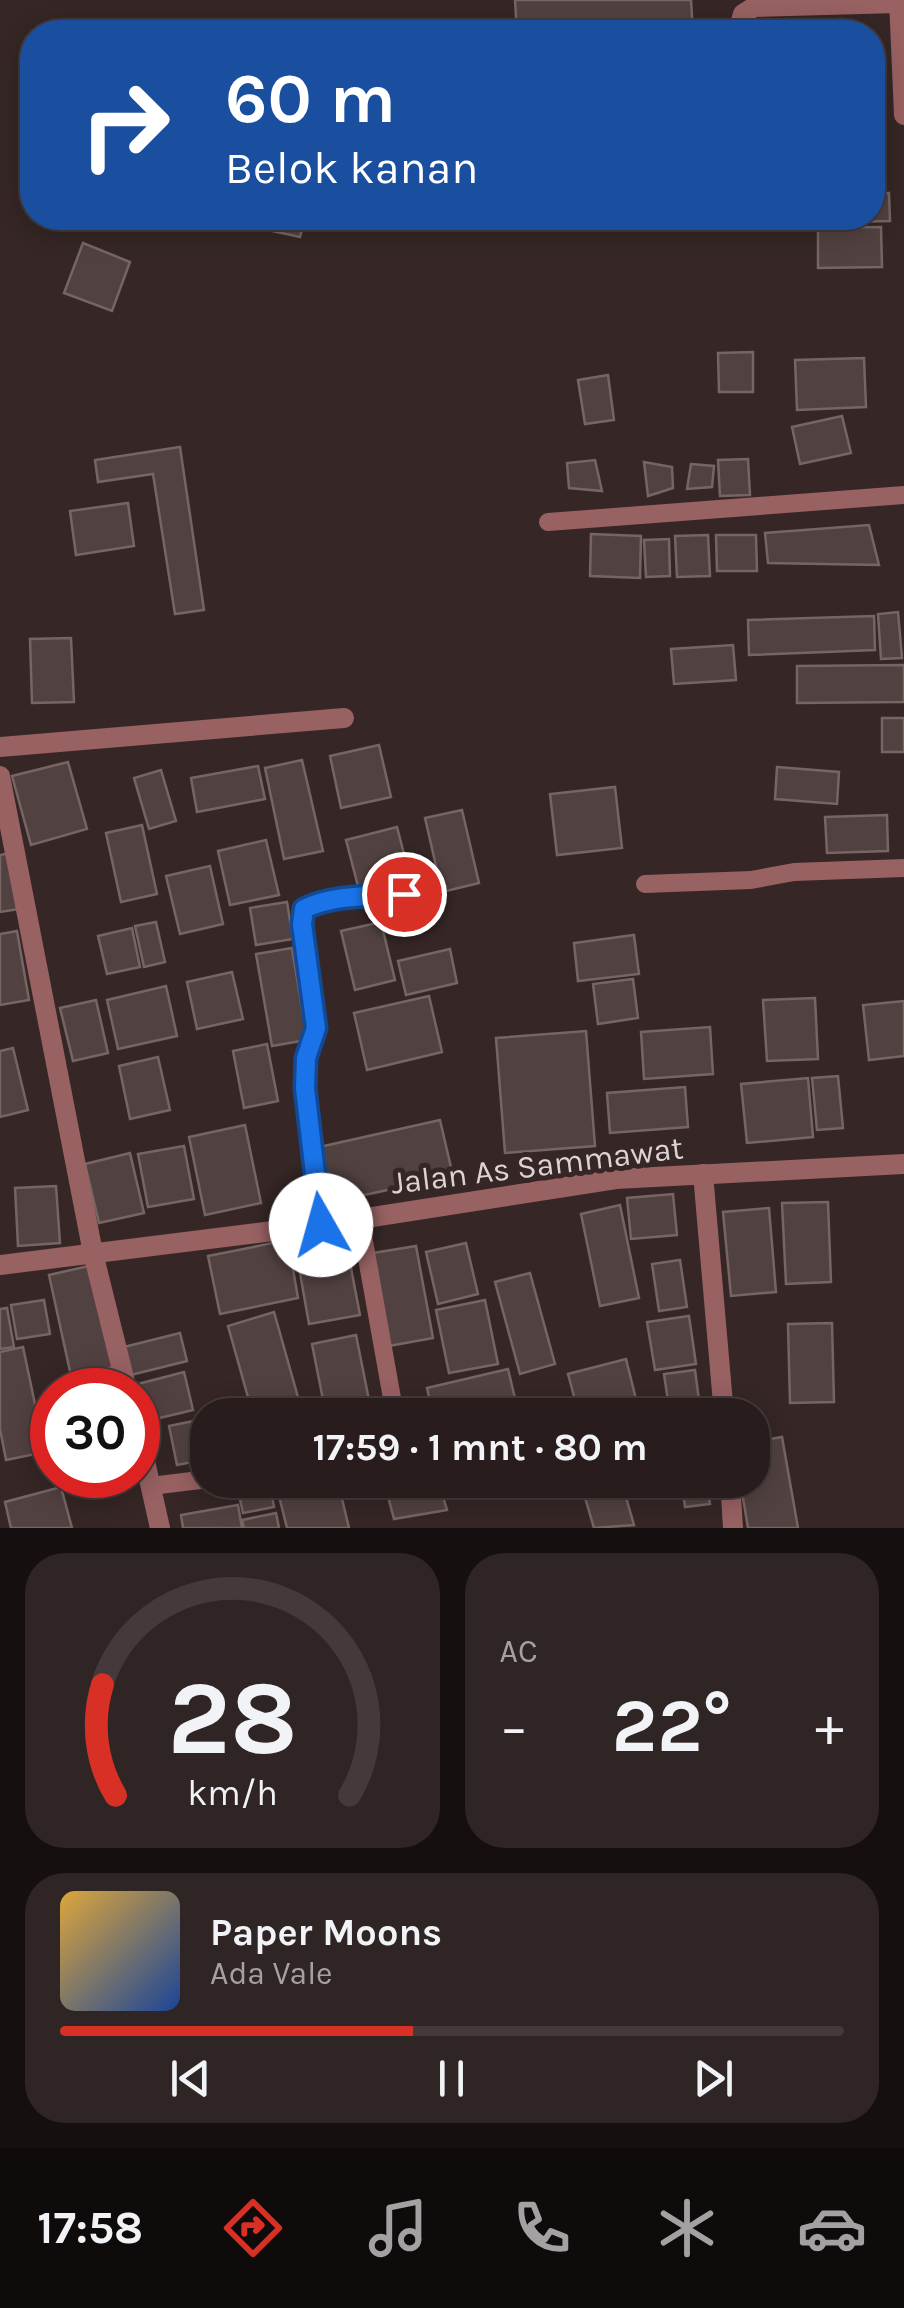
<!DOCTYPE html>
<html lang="id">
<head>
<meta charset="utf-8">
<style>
	body { margin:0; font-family:Karla,sans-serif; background:#302525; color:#f1f3f6; height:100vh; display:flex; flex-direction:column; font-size:38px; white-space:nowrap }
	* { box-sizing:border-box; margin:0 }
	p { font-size:32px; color:#a5a1a3 }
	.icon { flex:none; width:55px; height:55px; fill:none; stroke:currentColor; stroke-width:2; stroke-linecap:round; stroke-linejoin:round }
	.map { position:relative; height:1528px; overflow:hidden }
	.drawer { display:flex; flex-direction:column; gap:25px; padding:25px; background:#160f0f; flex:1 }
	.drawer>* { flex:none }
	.banner { position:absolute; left:20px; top:20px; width:865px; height:210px; border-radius:40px; box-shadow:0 5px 25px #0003,0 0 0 2px #443a3b; background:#1a4fa0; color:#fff; overflow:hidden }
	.speed { position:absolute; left:30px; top:1368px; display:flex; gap:20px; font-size:50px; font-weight:700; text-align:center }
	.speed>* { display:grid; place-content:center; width:130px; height:130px; border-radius:50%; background:#281c1c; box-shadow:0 5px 25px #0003,0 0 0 2px #443a3b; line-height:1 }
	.speed .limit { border:15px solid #d22; background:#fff; color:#111 }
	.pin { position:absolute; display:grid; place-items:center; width:85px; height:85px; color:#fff; margin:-42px; border:5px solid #fff; border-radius:50%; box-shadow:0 2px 10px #0007 }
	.me { position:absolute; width:110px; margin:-55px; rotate:353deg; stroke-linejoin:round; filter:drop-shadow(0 0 8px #0008) }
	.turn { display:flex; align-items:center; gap:35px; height:210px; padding:0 40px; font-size:45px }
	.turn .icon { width:130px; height:130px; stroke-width:2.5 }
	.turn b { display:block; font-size:70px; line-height:85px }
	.big { font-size:75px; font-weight:700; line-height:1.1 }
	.drawer .widget { flex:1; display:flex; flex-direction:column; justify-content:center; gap:15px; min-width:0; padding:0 35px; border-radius:40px; background:#302525 }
	.drawer .dial { align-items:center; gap:0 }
	.dial svg { height:260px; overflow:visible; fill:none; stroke:#443a3b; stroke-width:7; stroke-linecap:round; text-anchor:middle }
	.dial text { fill:#f1f3f6; stroke:none }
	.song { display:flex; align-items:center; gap:30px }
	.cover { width:120px; height:120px; border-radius:15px; background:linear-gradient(135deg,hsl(40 70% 55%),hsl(220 70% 35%)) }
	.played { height:10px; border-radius:5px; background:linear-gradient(90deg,#d93025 45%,#443a3b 45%) }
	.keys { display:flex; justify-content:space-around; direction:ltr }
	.heat { display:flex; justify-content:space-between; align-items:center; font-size:55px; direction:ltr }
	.drawer .tiles { flex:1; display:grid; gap:25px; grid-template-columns:1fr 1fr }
	.widget:last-child { grid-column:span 2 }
	.trip { position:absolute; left:190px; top:1398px; width:580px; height:100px; border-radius:40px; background:#281c1c; box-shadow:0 5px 25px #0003,0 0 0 2px #443a3b; font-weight:700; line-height:100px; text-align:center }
	.tabs { display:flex; height:160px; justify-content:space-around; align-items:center; background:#100b0b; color:#a5a1a3 }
	.tabs .icon { width:70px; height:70px }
	.tabs .selected { color:#d93025 }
	.tabs b { font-size:45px; color:#f1f3f6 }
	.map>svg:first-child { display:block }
</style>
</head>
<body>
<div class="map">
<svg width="904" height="1528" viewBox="0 0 904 1528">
	<rect width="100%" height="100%" fill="#362626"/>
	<g fill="#524141" stroke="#776564" stroke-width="2.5">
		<path d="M515 0H691L693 32H517Z"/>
		<path d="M841 19V32H757V22Z"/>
		<path d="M872 193H889L890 221 845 222 844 218H872Z"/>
		<path d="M256 218H305L300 237 254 227Z"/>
		<path d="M881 227 882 267 818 268V228Z"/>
		<path d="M83 243 130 262 112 311 64 293Z"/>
		<path d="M753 352V392H719L718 353Z"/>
		<path d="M864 358 866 407 797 410 795 360Z"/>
		<path d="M608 375 614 420 585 424 578 380Z"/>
		<path d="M842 416 851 453 800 464 792 427Z"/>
		<path d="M180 447 204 610 175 614 153 474 98 482 95 460Z"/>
		<path d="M748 459 750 495 720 496 718 460Z"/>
		<path d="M595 460 602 491 569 488 567 463Z"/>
		<path d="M644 462 672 467 673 488 648 496Z"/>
		<path d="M691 464 714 466 712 487 687 489Z"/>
		<path d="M128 503 134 546 76 555 70 511Z"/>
		<path d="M869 525 879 565 768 563 765 533Z"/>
		<path d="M591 534 641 536 640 578 590 576Z"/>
		<path d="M708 535 710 576 677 577 675 536Z"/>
		<path d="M716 535H756L757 571H717Z"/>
		<path d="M669 539 670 576 646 577 644 540Z"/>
		<path d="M898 612 902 658 881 659 878 614Z"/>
		<path d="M874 616 875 650 749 655 748 620Z"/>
		<path d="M71 638 74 702 32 703 30 639Z"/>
		<path d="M733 645 736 680 674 684 671 649Z"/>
		<path d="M904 665V702L797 703V666Z"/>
		<rect x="882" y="718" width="22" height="34"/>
		<path d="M379 745 391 797 341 808 330 756Z"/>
		<path d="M302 760 323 851 284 859 265 768Z"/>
		<path d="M68 762 87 829 31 845 12 776Z"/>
		<path d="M258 766 265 799 197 812 191 778Z"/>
		<path d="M777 767 839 772 837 804 775 799Z"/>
		<path d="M161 770 176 821 149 829 134 778Z"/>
		<path d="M615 787 622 848 557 855 550 794Z"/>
		<path d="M462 810 479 883 442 892 425 818Z"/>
		<path d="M887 815 888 851 827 853 825 817Z"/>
		<path d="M142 825 157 894 121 902 106 833Z"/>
		<path d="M397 827 410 877 359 890 346 840Z"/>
		<path d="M266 840 279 895 230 905 218 851Z"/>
		<path d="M10 853 19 909 0 912V855Z"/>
		<path d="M210 866 223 924 180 934 166 876Z"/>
		<path d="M287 902 293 939 256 945 250 908Z"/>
		<path d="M156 922 165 962 144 967 135 926Z"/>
		<path d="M381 922 395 980 355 990 341 931Z"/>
		<path d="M132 928 140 967 107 974 98 936Z"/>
		<path d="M17 931 29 1000 0 1005V934Z"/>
		<path d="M634 935 639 974 578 981 574 943Z"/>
		<path d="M292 948 307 1040 272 1046 256 954Z"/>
		<path d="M450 949 457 983 406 995 398 961Z"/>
		<path d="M232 972 243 1019 197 1029 187 982Z"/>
		<path d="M633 979 638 1018 598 1024 593 984Z"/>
		<path d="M166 986 177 1036 118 1049 107 1000Z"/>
		<path d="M429 996 442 1052 367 1070 354 1013Z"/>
		<path d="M815 998 818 1059 767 1061 763 1000Z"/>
		<path d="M96 1000 108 1053 73 1061 60 1008Z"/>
		<path d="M904 1001V1056L869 1060 863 1005Z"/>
		<path d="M710 1027 713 1074 644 1079 641 1032Z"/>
		<path d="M586 1031 595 1146 505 1153 496 1038Z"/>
		<path d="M267 1044 278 1101 244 1108 233 1051Z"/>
		<path d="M13 1048 28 1110 0 1117V1051Z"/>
		<path d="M158 1057 170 1110 130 1119 119 1066Z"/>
		<path d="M838 1076 843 1128 817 1130 812 1078Z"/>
		<path d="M808 1078 813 1137 747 1143 741 1084Z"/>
		<path d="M685 1087 688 1127 610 1133 607 1093Z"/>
		<path d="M440 1120 453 1176 327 1203 315 1148Z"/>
		<path d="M245 1125 261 1203 205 1215 189 1137Z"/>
		<path d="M184 1146 194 1199 148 1207 138 1154Z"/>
		<path d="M130 1153 144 1213 99 1223 85 1164Z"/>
		<path d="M56 1186 60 1243 18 1246 15 1188Z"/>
		<path d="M673 1194 677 1235 631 1239 627 1198Z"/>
		<path d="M828 1202 831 1282 786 1284 782 1203Z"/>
		<path d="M620 1205 639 1298 600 1306 581 1214Z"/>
		<path d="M769 1208 776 1292 731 1296 723 1212Z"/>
		<path d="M288 1240 298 1298 220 1314 208 1256Z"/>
		<path d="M466 1243 478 1294 438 1304 426 1252Z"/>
		<path d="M416 1246 433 1338 389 1346 373 1253Z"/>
		<path d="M347 1247 360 1315 309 1324 297 1256Z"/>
		<path d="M680 1260 687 1307 659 1311 652 1264Z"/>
		<path d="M93 1265 115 1367 71 1376 49 1275Z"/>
		<path d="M530 1273 555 1364 520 1374 495 1282Z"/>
		<path d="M44 1300 50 1334 17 1339 11 1305Z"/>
		<path d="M485 1300 498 1364 449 1373 436 1310Z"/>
		<path d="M7 1308 14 1347 0 1349V1309Z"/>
		<path d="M274 1312 303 1415H253L228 1326Z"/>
		<path d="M689 1316 696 1364 655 1370 647 1322Z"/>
		<path d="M832 1323 834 1402 790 1403 788 1324Z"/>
		<path d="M180 1333 187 1361 131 1375 124 1347Z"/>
		<path d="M356 1335 372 1415H326L312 1344Z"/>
		<path d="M23 1347 45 1452 6 1460 0 1429V1352Z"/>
		<path d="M626 1359 640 1415H579L568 1374Z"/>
		<path d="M508 1369 519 1415H433L427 1388Z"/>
		<path d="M695 1370 701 1415H670L664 1374Z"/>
		<path d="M184 1372 193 1410 143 1422 134 1385Z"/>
		<path d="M208 1418V1459L177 1465 169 1426Z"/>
		<path d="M782 1437 798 1528H748L740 1480H752V1442Z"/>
		<path d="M269 1480 274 1507 243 1513 236 1481Z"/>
		<path d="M400 1480H438L447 1510 394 1519 385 1485Z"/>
		<path d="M593 1480H621L634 1525 594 1528 581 1484Z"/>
		<path d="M681 1480H706L710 1504 685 1507Z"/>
		<path d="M338 1482 349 1528H287L279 1496Z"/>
		<path d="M61 1487 72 1528H11L5 1502Z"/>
		<path d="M238 1505 242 1528H183L181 1515Z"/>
		<path d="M276 1513 279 1528H244L242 1520Z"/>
	</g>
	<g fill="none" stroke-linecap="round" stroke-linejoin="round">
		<g stroke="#986162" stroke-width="18">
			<path d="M548 522 904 495"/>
			<path d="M645 884 751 880 794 872 904 868"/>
			<path d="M360 1219 395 1415"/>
			<path d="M151 1486 208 1479"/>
		</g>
		<g stroke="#986162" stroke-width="20">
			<path d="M899 0 904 115"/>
			<path d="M738 32 743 14 754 7 898 3"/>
			<path d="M0 747 344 718"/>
			<path d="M0 776 93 1253 127 1390"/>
			<path d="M703 1174 724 1415"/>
			<path d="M321 1225 305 1087 306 1058 315 1028 302 924 304 909 348 897 404 893"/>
			<path d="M0 1265 321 1225 616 1179 904 1164"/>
			<path d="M138 1430 160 1528"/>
			<path d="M730 1480 733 1528"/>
		</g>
	</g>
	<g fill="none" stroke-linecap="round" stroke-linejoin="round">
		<g stroke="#114b97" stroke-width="25">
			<path id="route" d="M321 1225 305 1088 306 1058 316 1028 302 924 304 909C335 894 371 897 404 894"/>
		</g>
		<use href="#route" stroke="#1a73e8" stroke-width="18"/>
	</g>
	<g text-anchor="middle" stroke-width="10" stroke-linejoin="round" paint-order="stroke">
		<g font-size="32" fill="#ded3d3" stroke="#362626">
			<text transform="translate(537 1165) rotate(-7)" y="11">Jalan As Sammawat</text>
		</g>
	</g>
</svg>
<div class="speed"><div class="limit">30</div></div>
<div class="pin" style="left:404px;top:894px;background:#d93025"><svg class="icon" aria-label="arrive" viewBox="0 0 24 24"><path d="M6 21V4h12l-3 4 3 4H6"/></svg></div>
<svg class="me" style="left:321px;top:1225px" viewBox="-20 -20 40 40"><circle r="19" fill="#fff"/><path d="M0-13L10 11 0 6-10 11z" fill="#1a73e8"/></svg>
<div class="trip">17:59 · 1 mnt · 80 m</div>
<div class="banner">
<div class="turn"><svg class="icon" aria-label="right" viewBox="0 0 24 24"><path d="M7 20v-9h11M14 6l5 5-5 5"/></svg><div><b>60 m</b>Belok kanan</div></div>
</div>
</div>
<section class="drawer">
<div class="tiles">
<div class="widget dial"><svg viewBox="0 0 100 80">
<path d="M14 69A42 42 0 1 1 86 69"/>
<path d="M14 69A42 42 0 0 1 10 35" stroke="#d93025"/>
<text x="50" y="56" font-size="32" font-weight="700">28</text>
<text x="50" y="72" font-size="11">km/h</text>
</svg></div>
<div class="widget"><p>AC</p>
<div class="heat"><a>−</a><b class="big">22°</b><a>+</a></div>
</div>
<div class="widget">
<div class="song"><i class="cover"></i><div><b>Paper Moons</b><p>Ada Vale</p></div></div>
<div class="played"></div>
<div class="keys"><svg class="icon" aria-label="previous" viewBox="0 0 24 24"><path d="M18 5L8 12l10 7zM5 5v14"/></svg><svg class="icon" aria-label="pause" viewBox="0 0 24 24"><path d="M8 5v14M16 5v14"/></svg><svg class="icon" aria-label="next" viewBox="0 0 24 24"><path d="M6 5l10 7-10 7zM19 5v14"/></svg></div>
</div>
</div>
</section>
<nav class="tabs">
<b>17:58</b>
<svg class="icon selected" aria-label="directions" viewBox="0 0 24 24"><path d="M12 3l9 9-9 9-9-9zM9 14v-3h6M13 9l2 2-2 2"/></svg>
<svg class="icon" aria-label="music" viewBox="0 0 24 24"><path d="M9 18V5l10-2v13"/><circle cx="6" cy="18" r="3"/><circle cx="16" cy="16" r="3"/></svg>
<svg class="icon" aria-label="phone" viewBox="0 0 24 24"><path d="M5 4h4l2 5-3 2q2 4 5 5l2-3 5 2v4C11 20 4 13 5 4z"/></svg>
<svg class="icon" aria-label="climate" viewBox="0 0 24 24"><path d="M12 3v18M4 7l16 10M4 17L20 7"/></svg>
<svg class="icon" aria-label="car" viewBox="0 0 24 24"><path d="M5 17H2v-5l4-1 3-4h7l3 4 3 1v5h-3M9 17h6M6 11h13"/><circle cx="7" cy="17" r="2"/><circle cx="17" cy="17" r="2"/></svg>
</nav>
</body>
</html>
